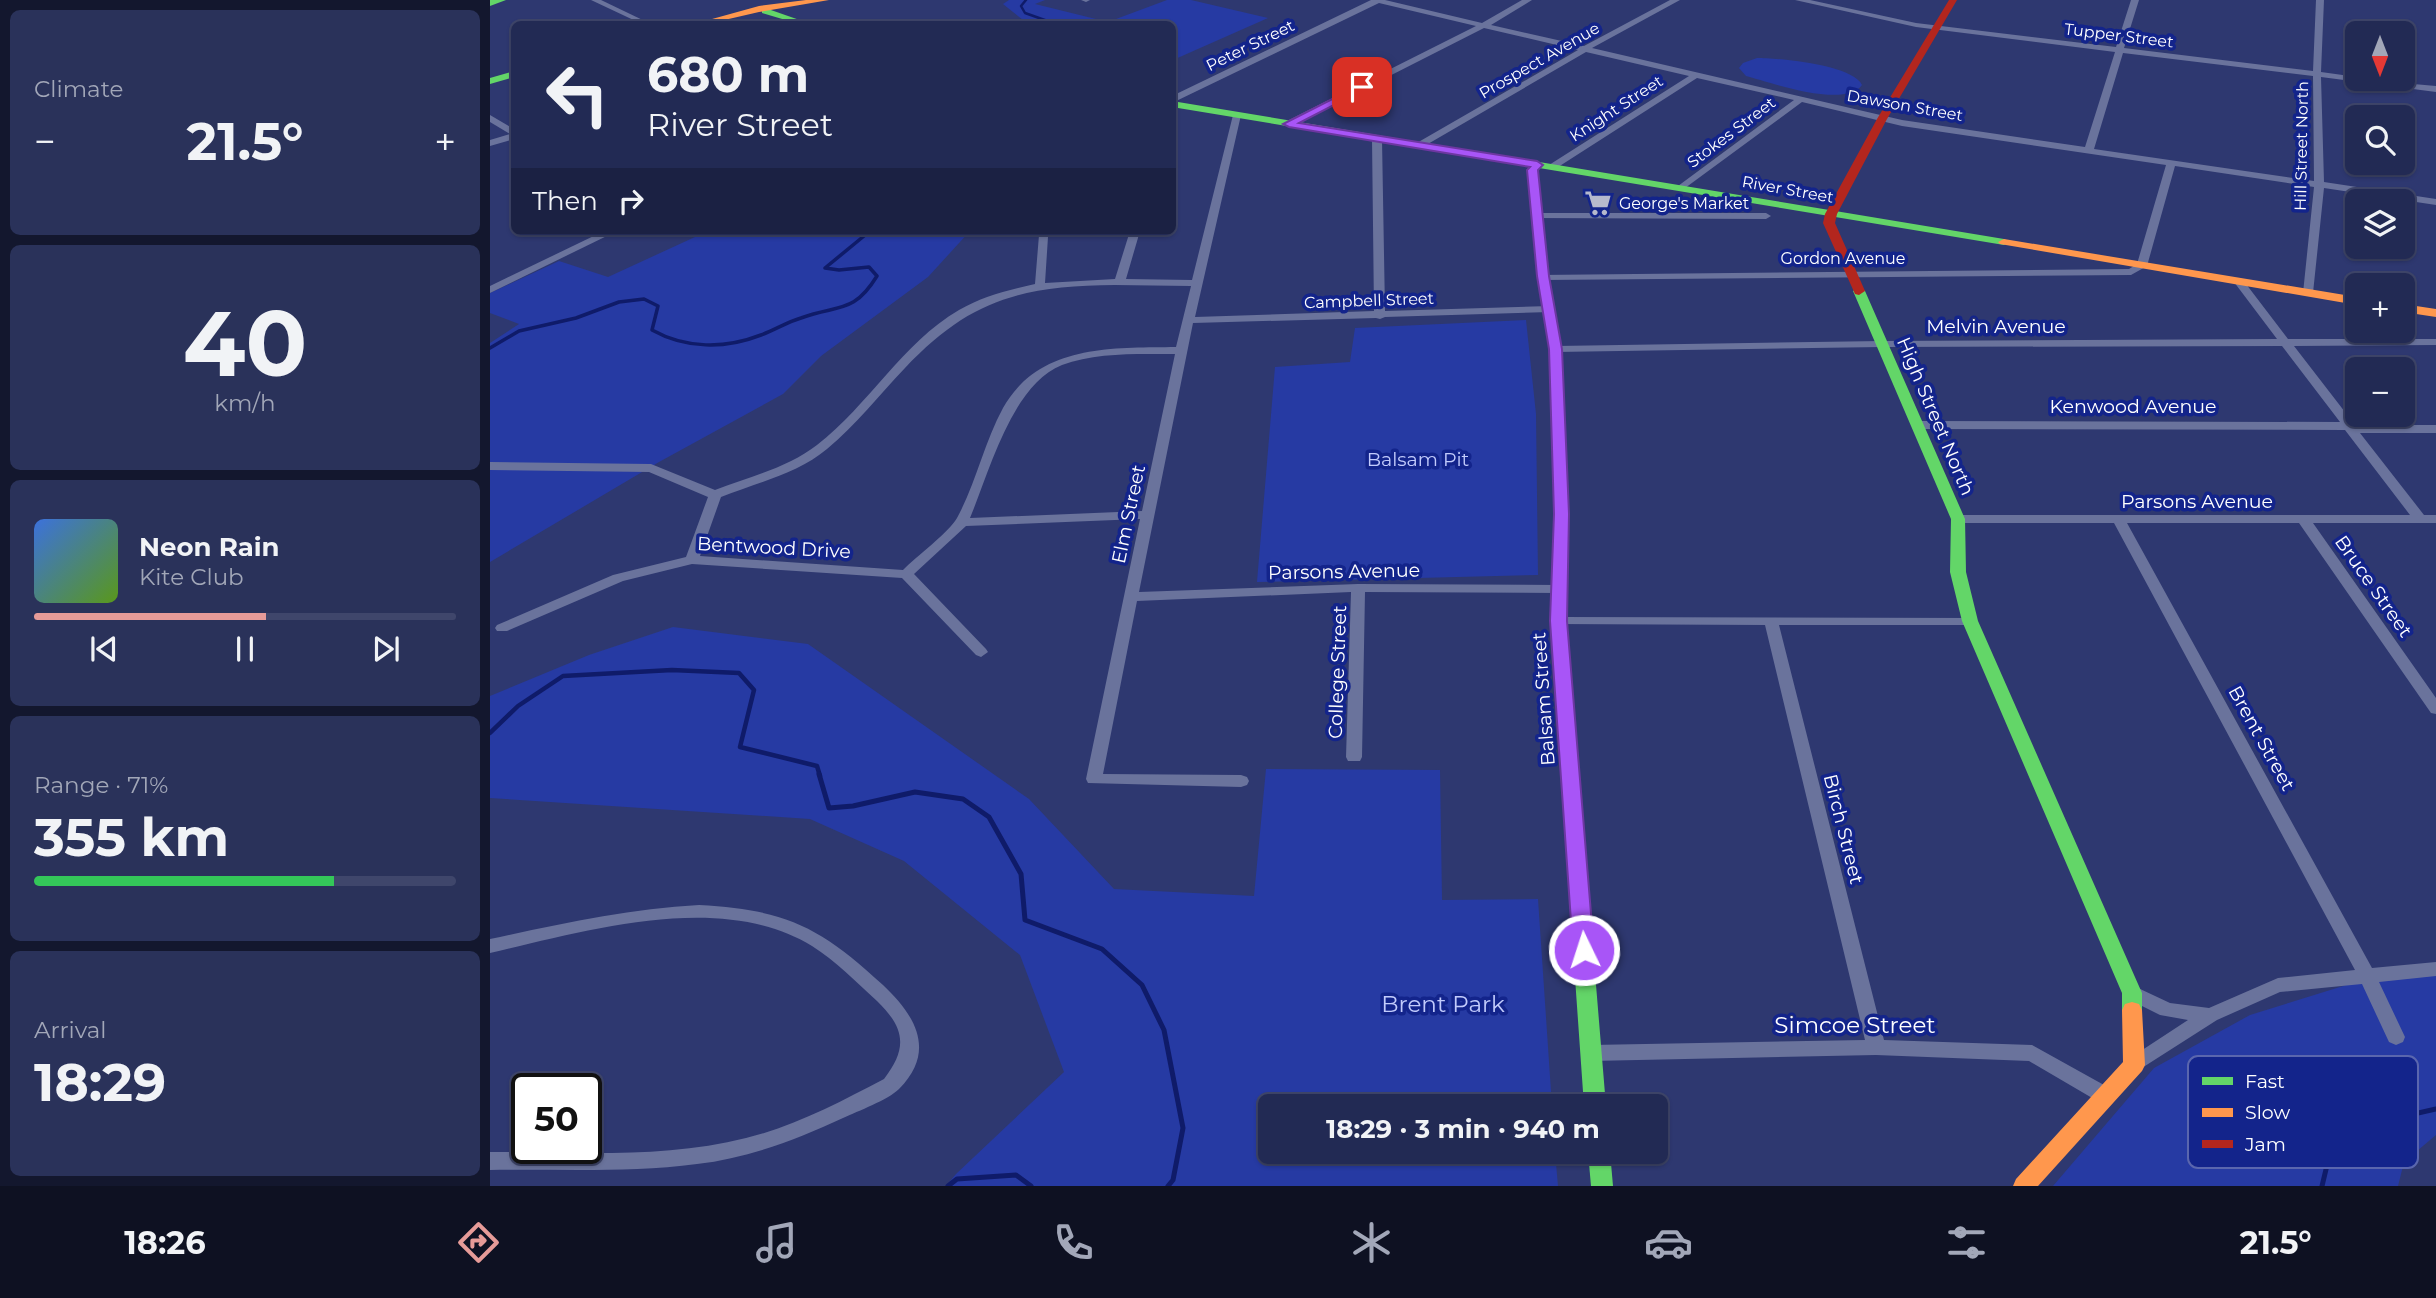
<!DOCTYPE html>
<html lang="en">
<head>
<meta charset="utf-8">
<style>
	body { margin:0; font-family:Montserrat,sans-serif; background:#2a325a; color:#f1f3f6; height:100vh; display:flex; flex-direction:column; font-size:26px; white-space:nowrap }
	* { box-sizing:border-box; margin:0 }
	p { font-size:23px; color:#a2a7b8 }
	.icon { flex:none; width:38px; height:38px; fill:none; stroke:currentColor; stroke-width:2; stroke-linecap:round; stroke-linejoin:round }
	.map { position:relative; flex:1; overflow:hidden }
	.side { display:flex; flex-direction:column; gap:10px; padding:10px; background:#13172e; width:490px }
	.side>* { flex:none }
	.top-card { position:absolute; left:21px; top:21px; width:665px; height:214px; border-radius:10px; box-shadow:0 2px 5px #0004,0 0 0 2px #3f466b; background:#222a54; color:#f1f3f6; overflow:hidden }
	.needle { width:46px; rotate:180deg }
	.controls { position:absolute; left:1855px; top:21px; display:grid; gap:14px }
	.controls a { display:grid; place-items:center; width:70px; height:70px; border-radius:10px; background:#222a54; box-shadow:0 2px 5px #0004,0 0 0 2px #3f466b; font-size:35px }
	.speed { position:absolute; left:21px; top:1073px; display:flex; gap:14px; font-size:35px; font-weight:700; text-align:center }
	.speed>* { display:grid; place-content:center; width:91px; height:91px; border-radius:50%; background:#222a54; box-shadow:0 2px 5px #0004,0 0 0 2px #3f466b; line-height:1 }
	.speed .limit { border:4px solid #111; border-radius:10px; background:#fff; color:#111 }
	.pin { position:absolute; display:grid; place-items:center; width:60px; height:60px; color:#fff; margin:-30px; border-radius:14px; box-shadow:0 4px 10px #0006 }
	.me { position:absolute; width:77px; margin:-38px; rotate:356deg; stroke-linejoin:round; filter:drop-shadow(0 0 5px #0008) }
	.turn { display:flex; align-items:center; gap:24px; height:147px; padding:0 21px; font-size:32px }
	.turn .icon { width:91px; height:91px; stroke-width:2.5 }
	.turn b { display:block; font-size:49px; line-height:60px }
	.then { display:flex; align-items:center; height:66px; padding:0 21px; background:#0003; gap:14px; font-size:26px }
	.big { font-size:52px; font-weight:700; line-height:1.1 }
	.side .tile { flex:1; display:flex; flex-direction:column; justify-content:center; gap:10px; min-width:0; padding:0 24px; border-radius:10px; background:#2a325a }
	.side .dial { align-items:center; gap:0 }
	.dial b { font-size:91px; line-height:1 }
	.song { display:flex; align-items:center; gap:21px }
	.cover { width:84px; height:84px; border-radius:10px; background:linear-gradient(135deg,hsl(220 70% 55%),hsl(90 70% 35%)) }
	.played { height:7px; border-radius:4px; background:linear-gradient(90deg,#e69b98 55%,#3f466b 55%) }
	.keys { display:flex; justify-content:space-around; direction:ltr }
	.heat { display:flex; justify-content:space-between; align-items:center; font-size:38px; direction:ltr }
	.charge { height:10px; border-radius:5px; background:linear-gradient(90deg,#34c759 71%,#3f466b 0) }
	.trip { position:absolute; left:768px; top:1094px; width:410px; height:70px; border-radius:10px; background:#222a54; box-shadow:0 2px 5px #0004,0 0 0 2px #3f466b; font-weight:700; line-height:70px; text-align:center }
	.tab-bar { display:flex; height:112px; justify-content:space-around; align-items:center; background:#0e1122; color:#a2a7b8 }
	.tab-bar .icon { width:49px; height:49px }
	.tab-bar .active { color:#e69b98 }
	.tab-bar b { font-size:32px; color:#f1f3f6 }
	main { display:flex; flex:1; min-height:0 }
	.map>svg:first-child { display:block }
</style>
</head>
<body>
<main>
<section class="side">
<div class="tile"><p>Climate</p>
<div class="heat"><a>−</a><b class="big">21.5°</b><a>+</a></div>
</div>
<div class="tile dial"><b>40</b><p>km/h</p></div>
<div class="tile">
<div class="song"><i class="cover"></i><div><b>Neon Rain</b><p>Kite Club</p></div></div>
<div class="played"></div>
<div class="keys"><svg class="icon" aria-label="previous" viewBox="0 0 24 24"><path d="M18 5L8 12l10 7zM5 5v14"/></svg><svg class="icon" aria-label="pause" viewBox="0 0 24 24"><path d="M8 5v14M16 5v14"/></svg><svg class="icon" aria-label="next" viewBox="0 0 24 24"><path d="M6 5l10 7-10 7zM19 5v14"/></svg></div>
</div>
<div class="tile"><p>Range · 71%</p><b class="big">355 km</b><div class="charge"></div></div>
<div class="tile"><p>Arrival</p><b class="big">18:29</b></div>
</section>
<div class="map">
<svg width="1946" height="1186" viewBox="0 0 1946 1186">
	<rect width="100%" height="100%" fill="#2e3870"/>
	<g fill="#263aa3">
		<path d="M519 0H555L545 4 618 22 677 0H701L778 18 683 60 682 24H515L533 20 513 4Z"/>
		<path d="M1267 58C1289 58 1363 65 1372 85 1355 109 1279 82 1256 76L1249 68 1253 63Z"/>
		<path d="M218 231H480L438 277 331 356 293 394 169 462 0 562V343L29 324 0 313V293L69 261 118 277Z"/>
		<path d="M1036 320 1046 414 1048 575 767 582 785 367 860 362 865 328Z"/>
		<path d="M183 627 318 644 539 799 624 889 764 896 776 769 950 770 952 900 1048 899 1062 1106H780V1152H1065L1068 1186H456L466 1174 574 1072 530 955 414 861 320 819 0 798V696L99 655Z"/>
		<path d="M1946 971V1135L1914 1162 1908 1186H1563L1664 1068 1760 1015 1879 978Z"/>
	</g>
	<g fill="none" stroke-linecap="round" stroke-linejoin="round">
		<path stroke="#0f1b69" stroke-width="2.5" d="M536 0 531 6 535 13 566 24"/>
		<path stroke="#0f1b69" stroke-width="3.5" d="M0 348 29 331 86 318 129 302 154 299 168 306 162 330C196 349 235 349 271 335 285 330 297 322 311 318 348 304 363 315 387 276L379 267 349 270 335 268 374 236 375 231"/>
		<path stroke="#0f1b69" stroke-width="4.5" d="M0 733 28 706 73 676 182 670 249 673 264 690 250 747 327 766 330 776"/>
		<g stroke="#0f1b69" stroke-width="5">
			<path d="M329 774 339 808 363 806 425 792 473 799 499 817 531 874 535 920 612 949 652 985 674 1030 693 1128 683 1180 678 1186"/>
			<path d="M458 1186 467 1179 526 1175 541 1186"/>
			<path d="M1832 1186 1845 1132 1946 1109"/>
		</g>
		<g fill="#6a739c" fill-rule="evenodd">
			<path d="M101 0H111L161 24H152Z"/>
			<path d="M591 0H600L596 2Z"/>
			<path d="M881 0H895L992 23 1032 0H1042L1001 25 1094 46 1180 0H1190L1102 48 1412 120 1595 147 1625 52 1426 27 1305 0H1320L1426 23 1626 47 1641 0H1649L1634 48 1823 71 1826 0H1834L1831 72 1867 77V79L1946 86V92L1831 77 1834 182 1946 199V205L1834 188 1823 293 1818 296 1813 293 1824 187 1685 166 1657 266 1641 275 1053 280 1049 279V275L1639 269 1647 264 1676 165 1412 126 1312 102 1191 191 1186 188 1188 186 1304 100 1207 78 1065 169H1059V165L1199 76 1096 52 931 148H925V144L1088 50 994 28 801 126H795V122L986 26 889 3 682 103V96ZM1633 53 1823 76 1824 181 1604 149Z"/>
			<path d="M747 112 751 115 705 317 884 311 882 139 887 136 892 139 895 311 1060 306 1065 309 1060 312 895 317 890 319 886 318 703 323 649 592 868 584 1068 585 1075 589 1068 593 875 592 872 757 870 761H858L856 757 861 592 647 601 613 774 751 775 757 777 759 781 757 785 751 787 598 783 596 779 650 519 476 526 424 574 496 649 498 652 491 657 486 655 412 578 202 564 133 581 17 631H7L5 628 7 625 123 575 196 557 218 497 159 472 0 470V462L161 464 225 490C259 477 297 468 327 445 379 405 412 343 469 310 493 296 518 290 545 284L549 235 558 237 555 283 625 279 640 231H650L636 279 702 280 743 115ZM625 285 701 286 686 347C622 348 549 344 513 408 494 443 486 483 467 518 459 532 426 557 413 570L210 556 231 497C266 483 307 474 337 449 366 425 389 395 415 368 480 299 532 286 625 285ZM685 354 652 511 480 518C500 470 522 385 572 365 606 352 649 354 685 354Z"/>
			<path d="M0 115 24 129V139L0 146V140L20 134 0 122Z"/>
			<path d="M1046 213H1276L1281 216 1276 219 1042 218 1041 216Z"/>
			<path d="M114 231H127L0 293V286Z"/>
			<path d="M1749 279 1753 280 1798 339H1946V345L1804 346 1865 425H1946V433H1870L1934 515H1946V523H1823L1946 698V714L1941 713 1809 523H1637L1882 968 1946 962V976L1889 982 1915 1037 1913 1042 1906 1045 1899 1042 1872 984 1790 992 1727 1020 1644 1073 1637 1070 1634 1065 1637 1060 1698 1020 1670 1015 1636 998 1633 993 1636 988 1642 986 1648 988 1680 1003 1719 1008 1788 978 1865 970 1624 523H1468L1461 519 1468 515H1920L1855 430 1427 429 1421 425 1427 421 1850 422 1792 346 1392 347 1066 352 1060 349 1066 346 1392 341 1787 339 1744 282Z"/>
			<path d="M1068 617 1485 618 1487 621 1480 625H1289L1394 1040 1542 1045 1623 1090 1626 1096 1623 1102 1616 1104 1609 1102 1539 1061 1386 1055 1101 1061 1094 1058 1092 1053 1094 1048 1101 1045 1375 1040 1275 625 1063 624 1061 621Z"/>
			<path d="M209 905C296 910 329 926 393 985 425 1015 447 1051 409 1089 398 1100 368 1111 353 1118 306 1140 258 1158 207 1164 138 1173 69 1169 0 1170V1152C85 1152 173 1159 256 1138 305 1126 350 1102 394 1079 418 1048 415 1028 387 1001 366 982 346 961 322 946 230 890 97 931 0 953V939C70 924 138 909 209 905Z"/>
		</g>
		<g fill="#63d668" fill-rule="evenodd">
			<path d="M0 0H16L0 6Z"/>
			<path d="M272 9H278L321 24H309L272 13Z"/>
			<path d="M24 71V77L0 84V78Z"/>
			<path d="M682 101 1514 239 1520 242 1514 245 682 107Z"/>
			<path d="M1369 287 1375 291 1475 519 1476 572 1488 621 1652 993V1010L1649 1016 1642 1018 1635 1016 1632 1010V993L1472 621 1460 572 1461 519 1363 291Z"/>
			<path d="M1071 509 1078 513 1076 621 1116 1106H1094L1060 621 1064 513Z"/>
			<path d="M1098 1152H1120L1123 1186H1101Z"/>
		</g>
		<g fill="#ff974d" fill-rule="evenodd">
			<path d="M316 0H339L269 12 217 24H204L269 6Z"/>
			<path d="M1047 162 1052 165 1048 170 1059 277 1072 349 1078 513 1071 517 1064 513 1060 349 1047 277 1038 170Z"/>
			<path d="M1514 239 1867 297V305L1510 244 1508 242Z"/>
			<path d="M1913 304 1946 309V317L1913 312Z"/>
			<path d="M1642 1002 1649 1004 1652 1010 1655 1065 1652 1071 1548 1186H1523L1526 1179 1633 1062 1632 1010 1635 1004Z"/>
		</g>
		<path fill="#b3261e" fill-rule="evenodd" d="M1459 0H1467L1397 119 1347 214 1345 223 1375 291 1369 295 1365 294 1333 223 1335 214 1387 119Z"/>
	</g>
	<path fill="#a855f7" stroke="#6d37a1" stroke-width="2" d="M872 84 877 87 875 89 809 123 1047 161 1053 165 1048 170 1059 276 1072 349 1079 514 1077 621 1104 950 1101 956 1094 958 1086 956 1083 950 1060 621 1064 514 1059 349 1047 276 1037 170 1040 167 799 127 793 124Z"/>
	<defs>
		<g id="supermarket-bare" transform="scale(2.1)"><path d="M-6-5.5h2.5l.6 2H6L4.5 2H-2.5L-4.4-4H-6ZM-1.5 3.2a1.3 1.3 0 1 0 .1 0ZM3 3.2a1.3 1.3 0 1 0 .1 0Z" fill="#b6b9cd" stroke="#13248b" stroke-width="2.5" paint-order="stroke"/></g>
	</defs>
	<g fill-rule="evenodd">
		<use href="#supermarket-bare" x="1108" y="203"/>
	</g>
	<g text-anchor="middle" stroke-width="7" stroke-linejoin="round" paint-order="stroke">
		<g font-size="16" fill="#fff" stroke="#13248b">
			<text transform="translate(1629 35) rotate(7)" y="6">Tupper Street</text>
			<text transform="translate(760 45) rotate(-26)" y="6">Peter Street</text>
			<text transform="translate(1049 60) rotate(-30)" y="6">Prospect Avenue</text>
			<text transform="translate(1415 105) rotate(10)" y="6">Dawson Street</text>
			<text transform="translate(1126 108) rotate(-33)" y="6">Knight Street</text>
			<text transform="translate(1241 132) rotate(-37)" y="6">Stokes Street</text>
			<text transform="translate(1811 146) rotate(-89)" y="6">Hill Street North</text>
			<text transform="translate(1298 189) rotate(10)" y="6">River Street</text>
			<text x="1353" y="264">Gordon Avenue</text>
			<text transform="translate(879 300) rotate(-2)" y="6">Campbell Street</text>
		</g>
		<g font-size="16" fill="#fff" stroke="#13248b" text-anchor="start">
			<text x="1129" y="209">George's Market</text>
		</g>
		<g font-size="19" fill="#fff" stroke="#13248b">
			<text x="1506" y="333">Melvin Avenue</text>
			<text x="1643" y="413">Kenwood Avenue</text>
			<text transform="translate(1446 416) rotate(67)" y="7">High Street North</text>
			<text x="1707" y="508">Parsons Avenue</text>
			<text transform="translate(638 514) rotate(-78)" y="7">Elm Street</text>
			<text transform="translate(284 547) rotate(3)" y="7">Bentwood Drive</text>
			<text transform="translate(854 571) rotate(-1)" y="7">Parsons Avenue</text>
			<text transform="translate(1884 586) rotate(55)" y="7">Bruce Street</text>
			<text transform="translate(847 672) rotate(-88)" y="7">College Street</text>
			<text transform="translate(1053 699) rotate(-94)" y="7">Balsam Street</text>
			<text transform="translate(1772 738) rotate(61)" y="7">Brent Street</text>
			<text transform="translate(1354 829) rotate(76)" y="7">Birch Street</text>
		</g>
		<g font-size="19" fill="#c2cbfc" stroke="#13248b">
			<text x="928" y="466">Balsam Pit</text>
		</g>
		<g font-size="23" fill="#c2cbfc" stroke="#13248b">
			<text x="953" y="1012">Brent Park</text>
		</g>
		<g font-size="23" fill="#fff" stroke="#13248b">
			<text x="1365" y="1033">Simcoe Street</text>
		</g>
	</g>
	<rect x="1698" y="1056" width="230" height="112" rx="10" fill="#13248b" stroke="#5a66ae" stroke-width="2"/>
	<rect x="1712" y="1077" width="31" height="8" fill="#63d668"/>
	<rect x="1712" y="1108" width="31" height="9" fill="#ff974d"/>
	<rect x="1712" y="1140" width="31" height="8" fill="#b3261e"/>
	<g font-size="19" fill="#fff">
		<text x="1755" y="1088">Fast</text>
		<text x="1755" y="1119">Slow</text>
		<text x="1755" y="1151">Jam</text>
	</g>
</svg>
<div class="controls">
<a><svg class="needle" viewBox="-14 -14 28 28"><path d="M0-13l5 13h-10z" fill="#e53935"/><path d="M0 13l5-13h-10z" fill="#a2a7b8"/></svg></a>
<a><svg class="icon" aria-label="search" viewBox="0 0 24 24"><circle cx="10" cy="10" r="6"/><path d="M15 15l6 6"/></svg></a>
<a><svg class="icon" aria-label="layers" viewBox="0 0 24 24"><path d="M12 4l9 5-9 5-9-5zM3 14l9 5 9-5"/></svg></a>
<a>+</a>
<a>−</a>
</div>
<div class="speed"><div class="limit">50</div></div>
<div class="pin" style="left:872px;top:87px;background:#d93025"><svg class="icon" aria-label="arrive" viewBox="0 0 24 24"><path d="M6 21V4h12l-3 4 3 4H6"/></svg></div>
<svg class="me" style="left:1094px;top:950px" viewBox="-20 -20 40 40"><circle r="17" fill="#a855f7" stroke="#fff" stroke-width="3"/><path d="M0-11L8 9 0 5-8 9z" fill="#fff"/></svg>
<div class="trip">18:29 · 3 min · 940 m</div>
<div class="top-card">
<div class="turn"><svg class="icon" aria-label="left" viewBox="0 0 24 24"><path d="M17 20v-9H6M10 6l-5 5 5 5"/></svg><div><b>680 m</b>River Street</div></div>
<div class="then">Then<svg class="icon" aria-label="right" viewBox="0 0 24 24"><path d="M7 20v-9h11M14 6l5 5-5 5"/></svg></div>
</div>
</div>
</main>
<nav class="tab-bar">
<b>18:26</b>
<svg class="icon active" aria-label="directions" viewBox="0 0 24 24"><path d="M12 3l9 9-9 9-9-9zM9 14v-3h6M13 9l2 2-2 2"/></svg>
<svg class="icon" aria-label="music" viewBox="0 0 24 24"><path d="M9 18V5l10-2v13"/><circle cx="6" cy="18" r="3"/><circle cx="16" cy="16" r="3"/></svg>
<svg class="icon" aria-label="phone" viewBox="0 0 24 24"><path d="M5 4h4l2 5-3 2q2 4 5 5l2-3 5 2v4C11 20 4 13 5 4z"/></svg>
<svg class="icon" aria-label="climate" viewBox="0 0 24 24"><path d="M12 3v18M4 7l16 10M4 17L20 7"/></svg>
<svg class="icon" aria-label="car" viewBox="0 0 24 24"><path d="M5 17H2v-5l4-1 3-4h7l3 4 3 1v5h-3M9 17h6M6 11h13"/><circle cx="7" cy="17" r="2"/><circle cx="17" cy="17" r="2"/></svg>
<svg class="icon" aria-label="filters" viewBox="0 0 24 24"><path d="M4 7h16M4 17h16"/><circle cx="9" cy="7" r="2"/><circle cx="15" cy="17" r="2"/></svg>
<b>21.5°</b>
</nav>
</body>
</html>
